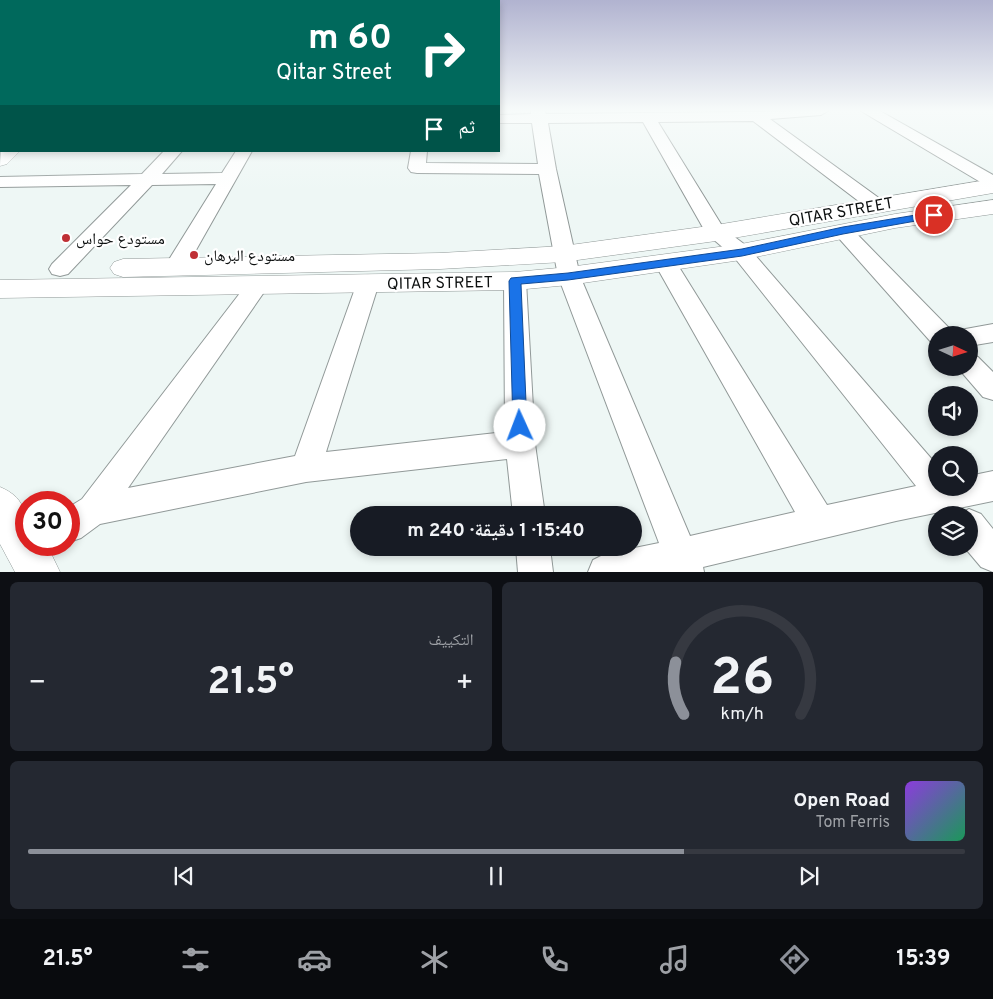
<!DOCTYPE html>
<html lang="ar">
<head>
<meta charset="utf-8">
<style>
	body { margin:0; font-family:Overpass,"Noto Naskh Arabic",sans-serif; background:#242831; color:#f1f3f6; direction:rtl; height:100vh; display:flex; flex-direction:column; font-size:19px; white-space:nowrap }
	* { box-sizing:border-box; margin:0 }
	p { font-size:16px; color:#9ea1a6 }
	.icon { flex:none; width:28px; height:28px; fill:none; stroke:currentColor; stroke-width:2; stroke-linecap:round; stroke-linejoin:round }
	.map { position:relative; height:572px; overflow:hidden; direction:ltr }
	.panel { display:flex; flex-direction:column; gap:10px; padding:10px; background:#0d0f14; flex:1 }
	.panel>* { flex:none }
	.hud { position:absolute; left:0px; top:0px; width:500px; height:152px; box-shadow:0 2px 8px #0003; direction:rtl; background:#00695c; color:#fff; overflow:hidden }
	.needle { width:32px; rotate:94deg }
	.tools { position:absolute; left:928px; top:326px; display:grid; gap:10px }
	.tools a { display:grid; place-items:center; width:50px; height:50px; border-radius:50%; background:#171b24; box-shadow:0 2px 8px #0003; font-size:25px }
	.speed { position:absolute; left:15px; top:491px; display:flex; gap:10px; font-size:25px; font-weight:700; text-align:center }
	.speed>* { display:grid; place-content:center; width:65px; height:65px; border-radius:50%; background:#171b24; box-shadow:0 2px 8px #0003; line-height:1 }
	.speed .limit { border:8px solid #d22; background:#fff; color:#111 }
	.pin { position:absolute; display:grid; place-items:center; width:42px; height:42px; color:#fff; margin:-21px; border:2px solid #fff; border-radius:50%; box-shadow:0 1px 5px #0007 }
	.me { position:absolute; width:55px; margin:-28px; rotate:358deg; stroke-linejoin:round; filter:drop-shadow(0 0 4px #0008) }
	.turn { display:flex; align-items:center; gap:18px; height:105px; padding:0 25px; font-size:22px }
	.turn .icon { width:65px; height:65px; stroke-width:2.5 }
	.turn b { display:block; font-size:35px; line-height:42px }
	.then { display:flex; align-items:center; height:48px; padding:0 25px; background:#0003; gap:10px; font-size:19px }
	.big { font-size:38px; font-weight:700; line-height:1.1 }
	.panel .card { flex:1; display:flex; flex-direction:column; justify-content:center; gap:8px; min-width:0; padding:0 18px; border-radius:8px; background:#242831 }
	.panel .dial { align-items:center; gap:0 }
	.dial svg { height:130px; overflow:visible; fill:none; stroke:#363941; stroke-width:7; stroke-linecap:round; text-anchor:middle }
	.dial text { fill:#f1f3f6; stroke:none }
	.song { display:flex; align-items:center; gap:15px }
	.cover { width:60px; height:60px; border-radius:8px; background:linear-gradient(135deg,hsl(270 70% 55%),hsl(150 70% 35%)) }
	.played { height:5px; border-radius:2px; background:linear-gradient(90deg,#8c9099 70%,#363941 70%) }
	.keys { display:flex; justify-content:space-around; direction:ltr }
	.heat { display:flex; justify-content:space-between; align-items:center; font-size:28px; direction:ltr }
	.panel .tiles { flex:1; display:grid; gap:10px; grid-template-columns:1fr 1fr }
	.card:last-child { grid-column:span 2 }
	.trip { position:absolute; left:350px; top:506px; width:292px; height:50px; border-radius:25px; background:#171b24; box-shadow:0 2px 8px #0003; font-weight:700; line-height:50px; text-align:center; direction:rtl }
	.tab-bar { display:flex; height:80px; justify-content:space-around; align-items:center; background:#090b0e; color:#9ea1a6 }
	.tab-bar .icon { width:35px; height:35px }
	.tab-bar .active { color:#8c9099 }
	.tab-bar b { font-size:22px; color:#f1f3f6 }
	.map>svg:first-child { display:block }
</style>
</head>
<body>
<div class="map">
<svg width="993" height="572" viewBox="0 0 993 572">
	<rect width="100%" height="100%" fill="#eef7f5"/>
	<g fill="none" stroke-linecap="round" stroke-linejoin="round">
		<g stroke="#919998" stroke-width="2">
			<g id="minor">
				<path d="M531 111H545L546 114 828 111 821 115 770 119 883 201 885 205 883 209 876 211 869 209 753 121 658 122 724 229 748 247 936 464V488H969V476L993 471V501L896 521 703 567 704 572H588L593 560 605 554 659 543 558 276 539 174 417 173 411 172 408 168 411 151H427L426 163 538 164 532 123H499V115L531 114ZM643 122 706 233 734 257 916 486 827 505 674 259 666 257 658 259 655 264 795 512 690 536 580 276 556 169 548 123Z"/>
				<path d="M861 111H880L993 175V187L987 186Z"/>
				<rect x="0" y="122" width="1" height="10"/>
				<path d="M164 151H182L162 174 222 173 236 151H252L187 266 184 271 176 273 168 271 165 266 216 184 152 185 68 274 60 276 52 274 49 269 52 264 131 185 0 187V177L142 174Z"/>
				<path d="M843 225 850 227 949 328 952 335H936V343L931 342 836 235 833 231 836 227Z"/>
				<path d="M515 273 523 276 526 281 535 444 545 515H513L507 459 306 482 100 524 81 538 69 542V507L82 499 250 280 258 277 266 280 269 285 128 488 295 456 357 283 360 278 368 275 376 278 379 283 326 452 505 432 504 281 507 276Z"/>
				<path d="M993 324V342L969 346V335H958L960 330Z"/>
				<path d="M969 354 978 357 993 372V400L983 397 958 368H969Z"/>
				<path d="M969 509 981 514 993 529V572L981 567 965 548H969V515H957Z"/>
				<path d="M516 548H550L553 572H518Z"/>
			</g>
		</g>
		<g stroke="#919998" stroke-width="1">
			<g id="secondary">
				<path d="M993 179V193L716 241 563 262 440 269 123 277 114 274 110 268 114 262 123 259 440 253 563 246 716 225Z"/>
				<path d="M993 200V214L895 228 741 260 569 285 515 290 0 298V280L515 272 569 267 741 244 895 214Z"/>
			</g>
		</g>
		<g stroke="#919998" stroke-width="1">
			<g id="primary">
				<path d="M1 148V151H20L7 164 0 166Z"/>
				<path d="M0 487C29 499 26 518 26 545H47L60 572H15L0 544Z"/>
			</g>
		</g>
		<use href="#minor" fill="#fff" fill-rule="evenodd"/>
		<use href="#secondary" fill="#fff" fill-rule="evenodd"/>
		<use href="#primary" fill="#fff" fill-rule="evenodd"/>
	</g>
	<linearGradient id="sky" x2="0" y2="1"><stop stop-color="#b1b3d0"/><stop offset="0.58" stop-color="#f7fbfa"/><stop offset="1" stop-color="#f7fbfa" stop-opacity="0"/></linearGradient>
	<rect width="993" height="191" fill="url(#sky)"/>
	<path fill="#1a73e8" stroke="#114b97" d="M934 212 938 213V217L843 234 742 256 568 280 521 284 527 426 525 430 520 432 515 430 513 426 509 281 511 278 568 273 742 249 843 227Z"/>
	<g fill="#bf3035" stroke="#fff" stroke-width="2">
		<circle cx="66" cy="238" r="5"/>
		<circle cx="194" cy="255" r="5"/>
	</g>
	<g text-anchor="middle" stroke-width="4.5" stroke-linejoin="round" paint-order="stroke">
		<g font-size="16" fill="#0c0f0f" stroke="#fff">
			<text transform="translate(841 211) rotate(-10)" y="6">QITAR STREET</text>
			<text transform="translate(440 282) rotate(-1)" y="6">QITAR STREET</text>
		</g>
		<g font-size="16" fill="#0c0f0f" stroke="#fff" text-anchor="start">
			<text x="76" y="244">مستودع حواس</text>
			<text x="204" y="261">مستودع البرهان</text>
		</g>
	</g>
</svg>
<div class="tools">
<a><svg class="needle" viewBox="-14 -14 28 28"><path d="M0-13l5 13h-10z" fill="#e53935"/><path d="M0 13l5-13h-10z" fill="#9ea1a6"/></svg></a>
<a><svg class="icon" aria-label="sound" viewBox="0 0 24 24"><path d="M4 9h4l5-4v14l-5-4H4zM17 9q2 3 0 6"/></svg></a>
<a><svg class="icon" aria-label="search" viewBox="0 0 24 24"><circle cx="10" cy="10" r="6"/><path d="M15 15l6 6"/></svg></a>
<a><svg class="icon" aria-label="layers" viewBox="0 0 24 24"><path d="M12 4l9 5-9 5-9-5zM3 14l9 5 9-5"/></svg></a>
</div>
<div class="speed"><div class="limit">30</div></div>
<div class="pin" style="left:934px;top:215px;background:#d93025"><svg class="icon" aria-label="arrive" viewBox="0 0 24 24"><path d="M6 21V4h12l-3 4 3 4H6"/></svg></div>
<svg class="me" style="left:520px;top:426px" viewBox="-20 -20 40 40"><circle r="19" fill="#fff"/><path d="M0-13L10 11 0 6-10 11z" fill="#1a73e8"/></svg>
<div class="trip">15:40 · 1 دقيقة · 240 m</div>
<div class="hud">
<div class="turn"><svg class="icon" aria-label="right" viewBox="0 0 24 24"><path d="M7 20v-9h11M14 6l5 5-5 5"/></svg><div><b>60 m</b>Qitar Street</div></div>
<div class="then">ثم<svg class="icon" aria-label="arrive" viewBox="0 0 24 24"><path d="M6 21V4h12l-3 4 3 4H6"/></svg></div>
</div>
</div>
<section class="panel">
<div class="tiles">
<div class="card dial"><svg viewBox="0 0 100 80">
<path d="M14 69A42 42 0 1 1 86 69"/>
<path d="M14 69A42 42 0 0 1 9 37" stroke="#8c9099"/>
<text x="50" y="56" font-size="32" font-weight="700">26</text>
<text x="50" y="72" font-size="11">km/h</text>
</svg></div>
<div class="card"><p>التكييف</p>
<div class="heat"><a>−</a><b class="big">21.5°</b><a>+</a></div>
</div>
<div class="card">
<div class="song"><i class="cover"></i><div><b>Open Road</b><p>Tom Ferris</p></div></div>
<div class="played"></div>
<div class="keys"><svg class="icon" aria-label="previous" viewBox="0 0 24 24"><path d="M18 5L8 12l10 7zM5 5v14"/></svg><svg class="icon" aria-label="pause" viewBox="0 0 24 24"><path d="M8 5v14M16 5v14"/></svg><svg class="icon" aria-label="next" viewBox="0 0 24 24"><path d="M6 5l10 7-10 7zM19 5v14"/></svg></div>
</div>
</div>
</section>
<nav class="tab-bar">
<b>15:39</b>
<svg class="icon active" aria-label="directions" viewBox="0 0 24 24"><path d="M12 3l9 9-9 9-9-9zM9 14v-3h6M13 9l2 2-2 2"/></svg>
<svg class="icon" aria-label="music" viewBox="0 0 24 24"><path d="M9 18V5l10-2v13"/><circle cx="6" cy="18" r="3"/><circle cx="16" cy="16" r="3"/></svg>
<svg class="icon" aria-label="phone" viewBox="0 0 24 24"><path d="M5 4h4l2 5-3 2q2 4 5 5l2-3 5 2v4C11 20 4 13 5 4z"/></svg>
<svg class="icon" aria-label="climate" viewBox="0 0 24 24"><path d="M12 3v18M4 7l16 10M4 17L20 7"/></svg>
<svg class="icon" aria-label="car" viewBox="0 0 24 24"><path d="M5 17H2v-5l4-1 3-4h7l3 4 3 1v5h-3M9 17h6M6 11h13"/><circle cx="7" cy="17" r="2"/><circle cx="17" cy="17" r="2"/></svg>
<svg class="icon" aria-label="filters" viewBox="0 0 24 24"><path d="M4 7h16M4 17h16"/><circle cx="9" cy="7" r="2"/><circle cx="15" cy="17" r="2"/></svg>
<b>21.5°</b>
</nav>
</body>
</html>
